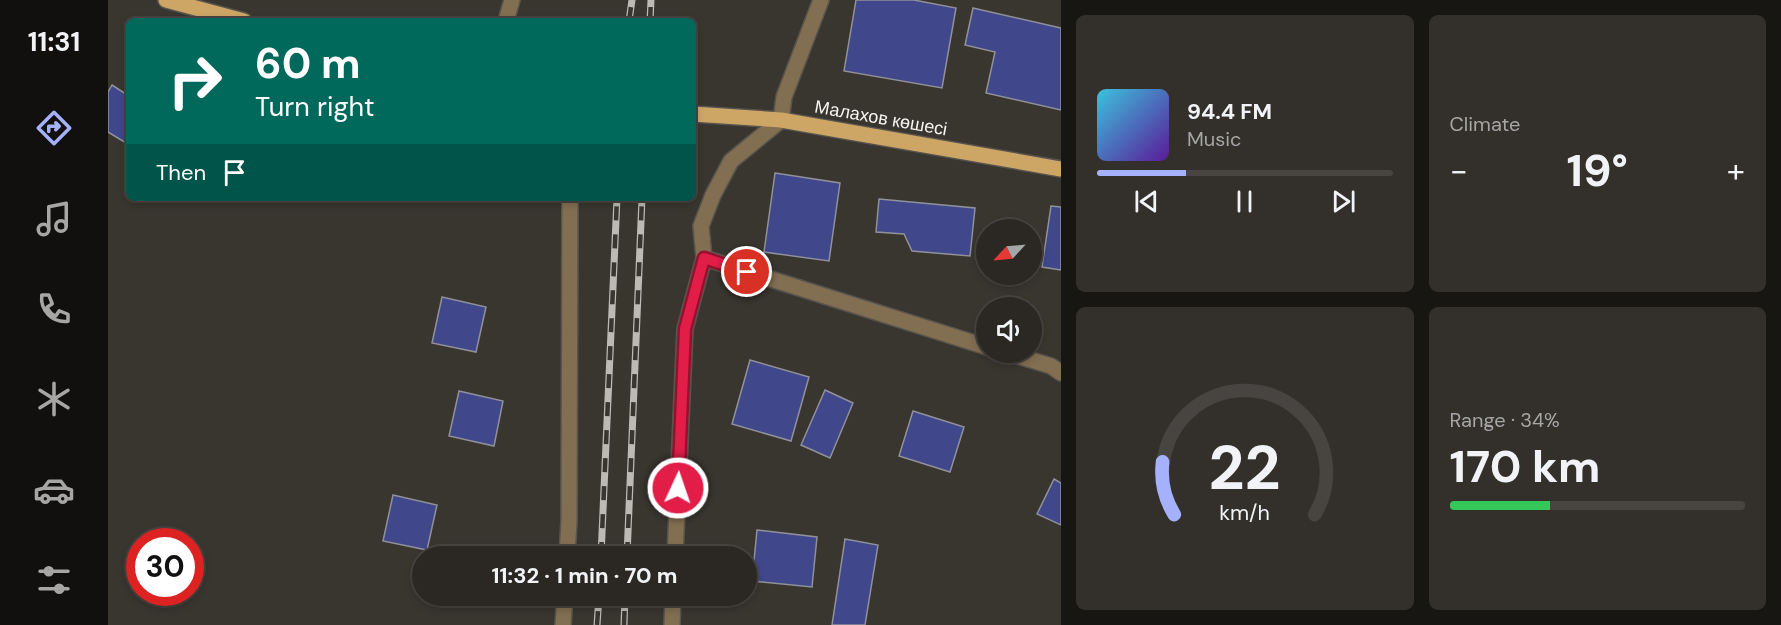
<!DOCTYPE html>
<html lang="en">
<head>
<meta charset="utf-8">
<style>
	body { margin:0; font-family:"DM Sans",sans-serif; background:#33302b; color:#f1f3f6; height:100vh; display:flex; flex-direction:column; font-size:22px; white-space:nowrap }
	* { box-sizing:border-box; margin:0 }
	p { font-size:20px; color:#a6a6a6 }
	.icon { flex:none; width:33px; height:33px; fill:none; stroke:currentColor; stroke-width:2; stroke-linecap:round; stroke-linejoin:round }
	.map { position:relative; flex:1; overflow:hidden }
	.panel { display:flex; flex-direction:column; gap:15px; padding:15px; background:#181613; width:720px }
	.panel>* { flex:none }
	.guide { position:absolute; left:18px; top:18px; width:570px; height:183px; border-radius:9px; box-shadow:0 3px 9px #0003,0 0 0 2px #474441; background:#00695c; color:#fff; overflow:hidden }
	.needle { width:39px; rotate:244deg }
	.buttons { position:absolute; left:868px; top:219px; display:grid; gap:12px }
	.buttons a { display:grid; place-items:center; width:66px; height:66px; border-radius:50%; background:#2b2823; box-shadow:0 3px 9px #0003,0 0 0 2px #474441; font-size:30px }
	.speed { position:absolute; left:18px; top:528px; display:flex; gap:12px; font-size:30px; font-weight:700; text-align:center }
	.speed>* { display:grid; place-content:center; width:78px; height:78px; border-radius:50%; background:#2b2823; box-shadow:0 3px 9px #0003,0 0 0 2px #474441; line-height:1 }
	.speed .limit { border:9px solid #d22; background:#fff; color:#111 }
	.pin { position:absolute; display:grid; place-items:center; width:51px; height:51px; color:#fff; margin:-26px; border:3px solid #fff; border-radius:50%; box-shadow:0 2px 6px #0007 }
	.me { position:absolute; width:66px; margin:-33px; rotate:3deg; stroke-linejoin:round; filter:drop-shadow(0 0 4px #0008) }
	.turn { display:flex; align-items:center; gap:21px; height:126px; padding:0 30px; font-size:27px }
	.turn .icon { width:78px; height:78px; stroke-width:2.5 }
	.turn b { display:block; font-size:42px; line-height:51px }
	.then { display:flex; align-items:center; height:57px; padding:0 30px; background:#0003; gap:12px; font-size:22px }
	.big { font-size:45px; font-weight:700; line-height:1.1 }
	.panel .tile { flex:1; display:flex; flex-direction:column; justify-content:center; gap:9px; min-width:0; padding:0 21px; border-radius:9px; background:#33302b }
	.panel .dial { align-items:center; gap:0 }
	.dial svg { height:156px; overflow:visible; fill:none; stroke:#474441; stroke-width:7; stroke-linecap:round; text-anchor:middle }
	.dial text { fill:#f1f3f6; stroke:none }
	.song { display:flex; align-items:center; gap:18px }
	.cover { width:72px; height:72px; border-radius:9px; background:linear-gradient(135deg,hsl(190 70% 55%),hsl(270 70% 35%)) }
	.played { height:6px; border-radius:3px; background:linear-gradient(90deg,#a5b1fc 30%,#474441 30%) }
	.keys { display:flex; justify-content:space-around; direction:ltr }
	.heat { display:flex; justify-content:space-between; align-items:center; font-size:33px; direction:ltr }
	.charge { height:9px; border-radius:4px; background:linear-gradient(90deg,#34c759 34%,#474441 0) }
	.panel .tiles { flex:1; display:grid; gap:15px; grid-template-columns:repeat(2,1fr) }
	.trip { position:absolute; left:304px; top:546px; width:345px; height:60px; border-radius:30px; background:#2b2823; box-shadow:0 3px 9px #0003,0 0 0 2px #474441; font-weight:700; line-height:60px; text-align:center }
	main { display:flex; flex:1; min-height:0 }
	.tabs { display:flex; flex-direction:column; width:108px; justify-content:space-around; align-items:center; background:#11100e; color:#a6a6a6 }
	.tabs .icon { width:42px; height:42px }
	.tabs .current { color:#a5b1fc }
	.tabs b { font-size:27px; color:#f1f3f6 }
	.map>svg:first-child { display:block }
</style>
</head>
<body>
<main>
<nav class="tabs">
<b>11:31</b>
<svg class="icon current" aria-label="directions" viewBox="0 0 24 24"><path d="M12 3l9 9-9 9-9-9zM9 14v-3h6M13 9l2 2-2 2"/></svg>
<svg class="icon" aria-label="music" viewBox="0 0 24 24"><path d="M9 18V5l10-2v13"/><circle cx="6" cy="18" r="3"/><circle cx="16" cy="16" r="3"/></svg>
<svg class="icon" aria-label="phone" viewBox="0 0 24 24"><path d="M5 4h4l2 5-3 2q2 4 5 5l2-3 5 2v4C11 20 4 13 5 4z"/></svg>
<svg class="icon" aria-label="climate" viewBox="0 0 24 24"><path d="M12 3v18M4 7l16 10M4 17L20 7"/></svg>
<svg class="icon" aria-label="car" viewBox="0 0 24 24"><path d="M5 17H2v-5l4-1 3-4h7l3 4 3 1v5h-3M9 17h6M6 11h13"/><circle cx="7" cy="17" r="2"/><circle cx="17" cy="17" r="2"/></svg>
<svg class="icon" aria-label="filters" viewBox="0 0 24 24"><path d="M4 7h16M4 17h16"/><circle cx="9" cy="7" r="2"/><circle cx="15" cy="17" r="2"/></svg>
</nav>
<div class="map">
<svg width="953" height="625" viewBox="0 0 953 625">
	<rect width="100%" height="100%" fill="#39352f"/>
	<g fill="#40478b" stroke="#909199" stroke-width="1.5">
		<path d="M748 0H806L848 8 834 88 736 71Z"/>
		<path d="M865 8 953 28V110L878 93 887 52 857 45Z"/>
		<path d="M4 85 21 96V138L18 143 0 132V92Z"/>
		<path d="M667 173 732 183 721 261 656 252Z"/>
		<path d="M771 199 867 208 862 256 804 251 796 234 768 232Z"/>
		<path d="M943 206 953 207V270L934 267Z"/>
		<path d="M334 297 378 307 368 352 324 343Z"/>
		<path d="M642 360 701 377 683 441 624 424Z"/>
		<path d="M717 390 745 403 722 458 693 445Z"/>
		<path d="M351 391 395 401 386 446 341 436Z"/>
		<path d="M805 411 856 427 842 472 791 456Z"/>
		<path d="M946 479 953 483V525L929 514Z"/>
		<path d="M285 495 329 505 319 550 275 541Z"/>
		<path d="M649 530 709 537 704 587 644 581Z"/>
		<path d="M737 539 770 545 757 625H724Z"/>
	</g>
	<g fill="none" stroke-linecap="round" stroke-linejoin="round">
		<g stroke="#57544e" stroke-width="18">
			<g id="minor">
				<path d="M398 21 404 0"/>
				<path d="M596 258 879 347"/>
				<path d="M897 352 943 366 953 373"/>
				<path d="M459 556 461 521 462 198"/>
				<path d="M567 556 577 329 596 258 593 226 605 195 623 161 673 120 676 97 713 0"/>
				<path d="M455 625 457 596"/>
				<path d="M564 625 565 596"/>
			</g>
		</g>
		<g stroke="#57544e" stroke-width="18">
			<g id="major">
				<path d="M58 0 136 21"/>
				<path d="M585 114 673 120 953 169"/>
			</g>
		</g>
		<use href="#minor" stroke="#826e50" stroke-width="15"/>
		<use href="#major" stroke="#cda565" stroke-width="15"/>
		<g stroke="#bdbab5" stroke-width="7">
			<g id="rail">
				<path d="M521 21 524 0"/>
				<path d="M542 21 543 0"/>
				<path d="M493 556 509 198"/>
				<path d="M519 556 534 198"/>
				<path d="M489 625 491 596"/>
				<path d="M516 625 517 596"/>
			</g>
		</g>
		<use href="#rail" stroke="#39352f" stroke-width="4.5" stroke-dasharray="14" stroke-linecap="butt"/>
	</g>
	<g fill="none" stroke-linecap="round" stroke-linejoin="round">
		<g stroke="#92132f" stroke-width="15">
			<path id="route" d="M570 488 577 329 596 258 639 272"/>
		</g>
		<use href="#route" stroke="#e11d48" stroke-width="10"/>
	</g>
	<g text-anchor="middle" stroke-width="6" stroke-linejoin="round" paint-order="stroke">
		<g font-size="18" fill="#f7f4f0" stroke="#39352f">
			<text transform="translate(773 118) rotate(10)" y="6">Малахов көшесі</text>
		</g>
	</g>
</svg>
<div class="buttons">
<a><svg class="needle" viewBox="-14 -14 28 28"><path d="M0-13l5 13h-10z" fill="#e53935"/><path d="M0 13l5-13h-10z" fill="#a6a6a6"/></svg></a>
<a><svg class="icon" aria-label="sound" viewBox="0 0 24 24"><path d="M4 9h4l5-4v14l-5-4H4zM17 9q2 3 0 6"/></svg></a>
</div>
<div class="speed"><div class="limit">30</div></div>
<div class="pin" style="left:639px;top:272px;background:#d93025"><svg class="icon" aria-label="arrive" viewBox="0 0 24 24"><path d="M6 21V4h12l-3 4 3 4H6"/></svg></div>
<svg class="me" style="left:570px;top:488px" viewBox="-20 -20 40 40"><circle r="17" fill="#e11d48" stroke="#fff" stroke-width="3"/><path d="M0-11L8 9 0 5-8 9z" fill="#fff"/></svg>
<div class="trip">11:32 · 1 min · 70 m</div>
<div class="guide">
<div class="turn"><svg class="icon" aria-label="right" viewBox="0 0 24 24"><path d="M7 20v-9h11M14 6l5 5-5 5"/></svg><div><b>60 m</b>Turn right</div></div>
<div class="then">Then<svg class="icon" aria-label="arrive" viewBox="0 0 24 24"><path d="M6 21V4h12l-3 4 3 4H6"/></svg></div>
</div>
</div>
<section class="panel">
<div class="tiles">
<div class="tile">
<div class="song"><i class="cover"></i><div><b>94.4 FM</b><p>Music</p></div></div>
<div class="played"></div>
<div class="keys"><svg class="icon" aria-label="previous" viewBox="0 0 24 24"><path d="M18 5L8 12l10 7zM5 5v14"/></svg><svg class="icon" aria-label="pause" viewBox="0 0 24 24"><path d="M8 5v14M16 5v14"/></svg><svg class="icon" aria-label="next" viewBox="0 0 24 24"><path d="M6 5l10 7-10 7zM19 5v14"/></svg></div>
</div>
<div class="tile"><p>Climate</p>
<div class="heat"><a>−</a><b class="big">19°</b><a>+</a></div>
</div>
<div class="tile dial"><svg viewBox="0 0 100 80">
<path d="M14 69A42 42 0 1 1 86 69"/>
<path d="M14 69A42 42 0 0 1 8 42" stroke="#a5b1fc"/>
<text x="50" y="56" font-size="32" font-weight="700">22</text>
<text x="50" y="72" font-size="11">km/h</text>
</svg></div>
<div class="tile"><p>Range · 34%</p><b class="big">170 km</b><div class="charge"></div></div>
</div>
</section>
</main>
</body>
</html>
